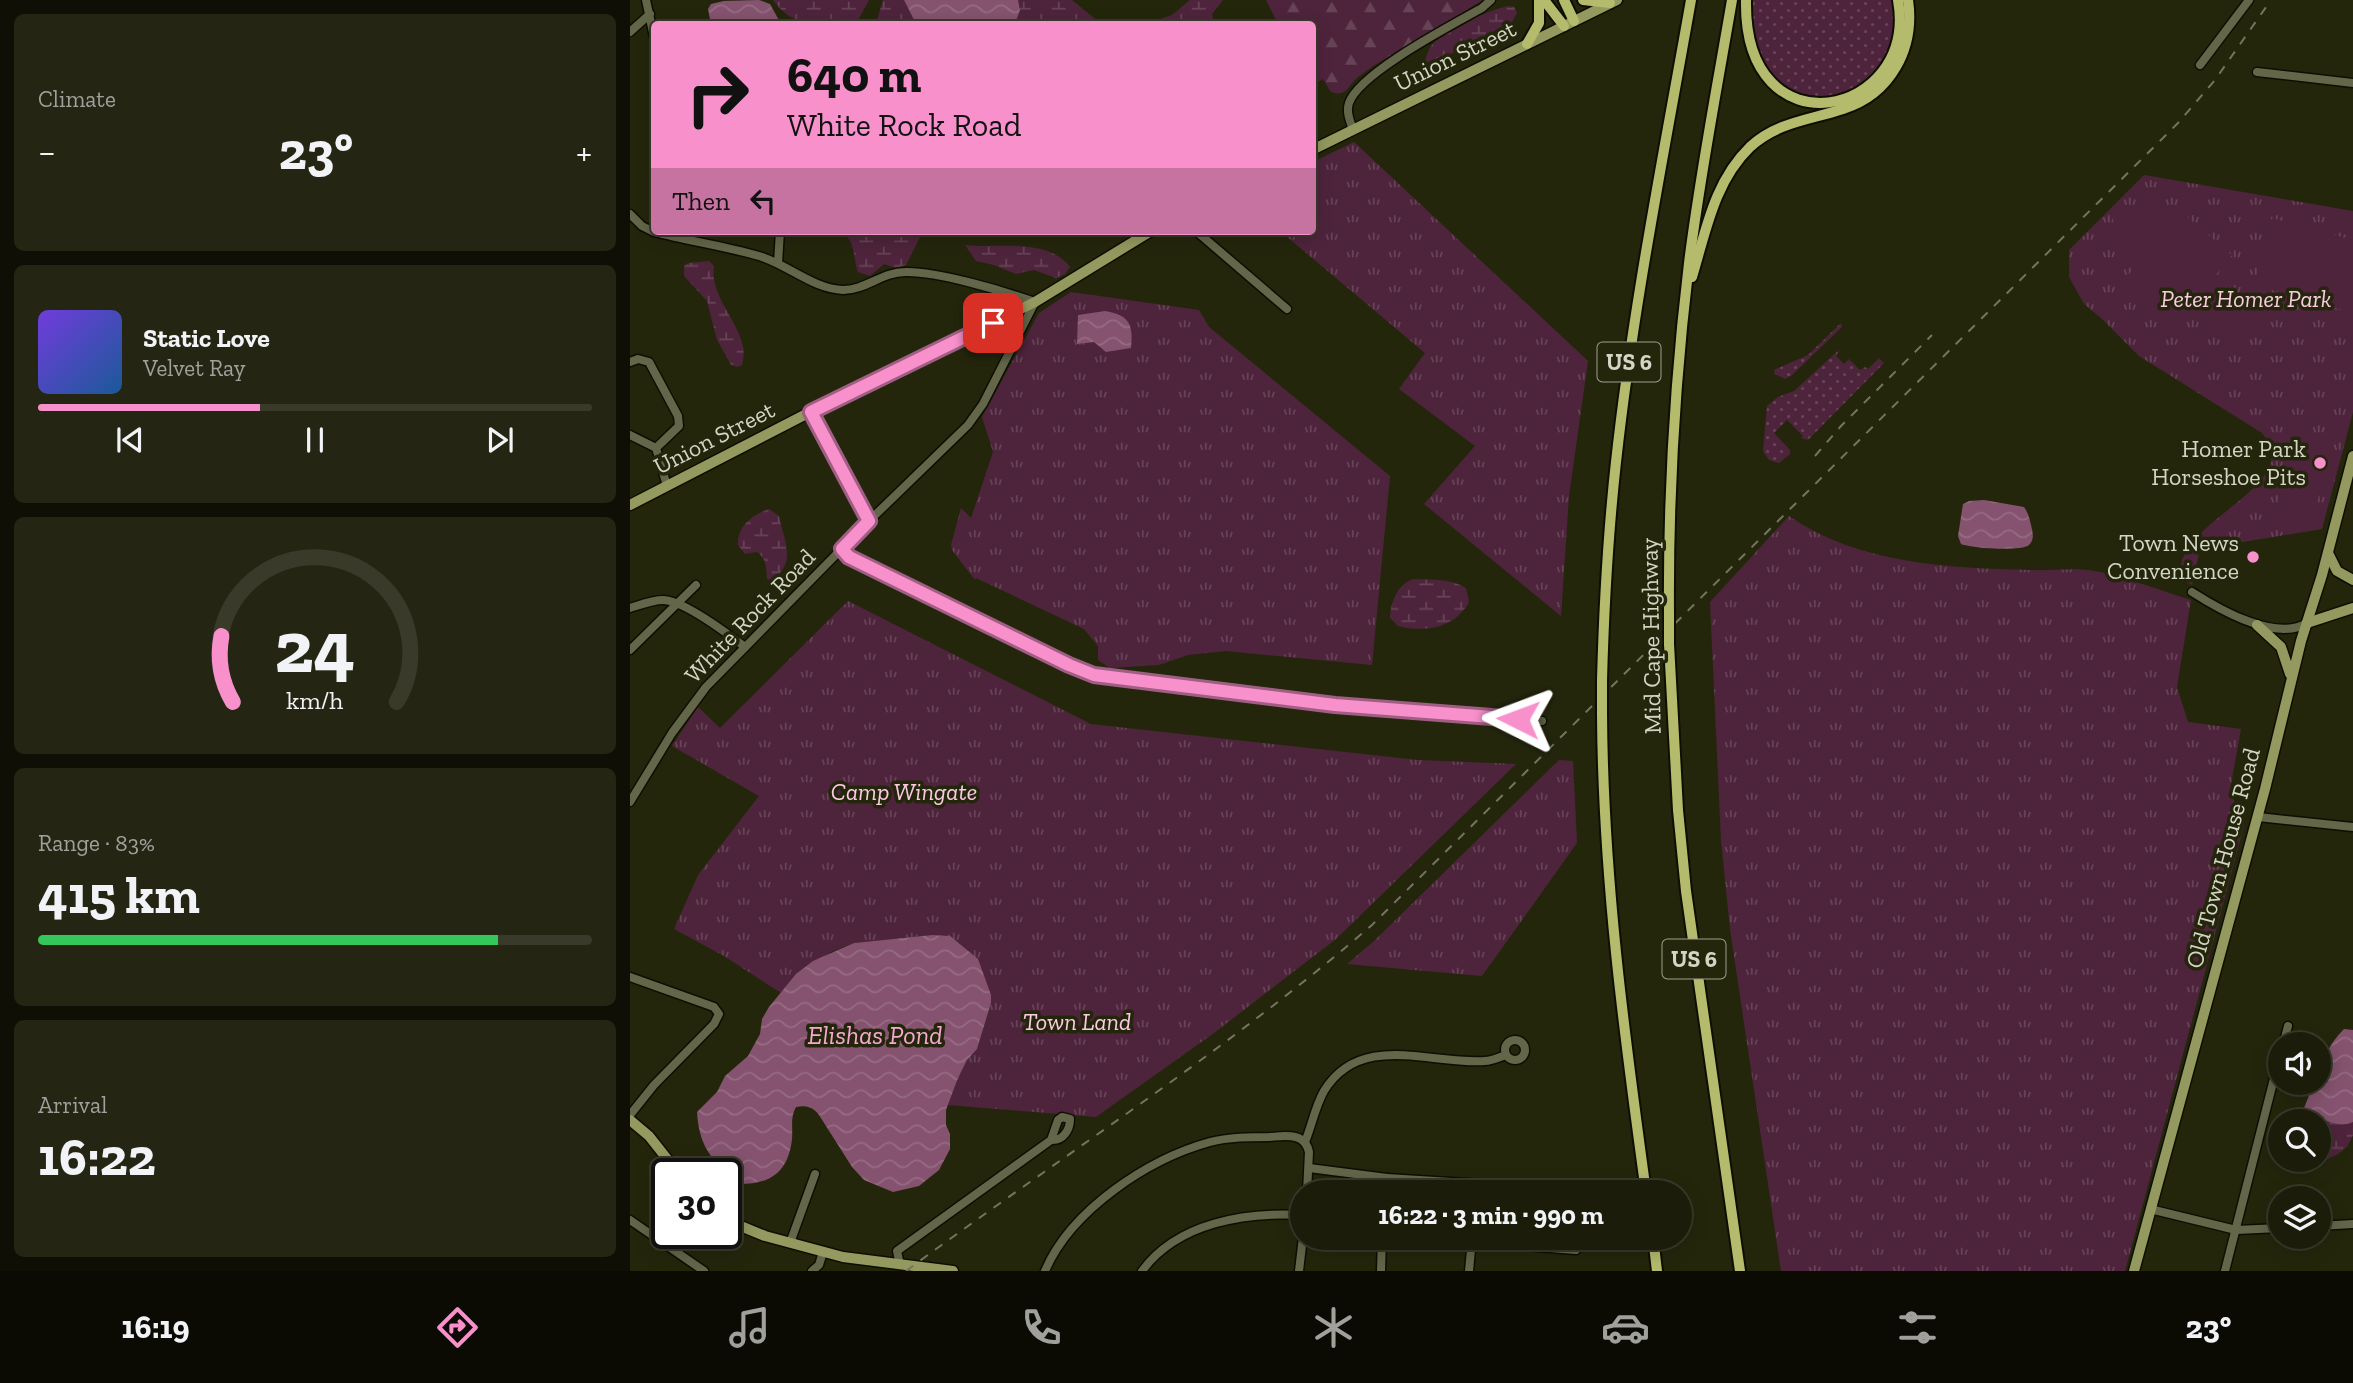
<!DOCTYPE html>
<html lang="en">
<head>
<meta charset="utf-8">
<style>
	body { margin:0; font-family:"Zilla Slab",serif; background:#242512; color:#f1f3f6; height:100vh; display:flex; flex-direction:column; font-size:26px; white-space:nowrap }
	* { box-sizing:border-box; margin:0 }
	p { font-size:23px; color:#a0a19c }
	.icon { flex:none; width:38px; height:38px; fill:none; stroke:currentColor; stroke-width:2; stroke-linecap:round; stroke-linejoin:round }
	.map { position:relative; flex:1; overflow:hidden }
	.sheet { display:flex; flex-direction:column; gap:14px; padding:14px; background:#0f0f05; width:630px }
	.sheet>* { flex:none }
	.top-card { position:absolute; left:21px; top:21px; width:665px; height:214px; border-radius:7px; box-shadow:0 4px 18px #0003,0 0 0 2px #393a2a; background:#f890cb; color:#111; overflow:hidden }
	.controls { position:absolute; left:1638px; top:1032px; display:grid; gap:14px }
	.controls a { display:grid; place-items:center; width:63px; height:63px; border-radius:50%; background:#1b1c09; box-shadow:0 4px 18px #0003,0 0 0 2px #393a2a; font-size:35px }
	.speed { position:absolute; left:21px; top:1158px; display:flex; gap:14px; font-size:35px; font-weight:700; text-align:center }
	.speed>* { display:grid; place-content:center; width:91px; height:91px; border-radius:50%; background:#1b1c09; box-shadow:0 4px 18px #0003,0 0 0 2px #393a2a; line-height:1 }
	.speed .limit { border:4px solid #111; border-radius:10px; background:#fff; color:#111 }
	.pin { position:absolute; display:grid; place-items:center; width:60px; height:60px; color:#fff; margin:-30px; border-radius:14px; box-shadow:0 4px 10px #0006 }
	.me { position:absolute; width:77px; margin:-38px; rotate:273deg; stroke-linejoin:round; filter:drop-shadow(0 0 5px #0008) }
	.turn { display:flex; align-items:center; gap:24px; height:147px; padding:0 21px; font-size:32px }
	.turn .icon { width:91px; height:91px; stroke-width:2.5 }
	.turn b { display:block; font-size:49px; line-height:60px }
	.then { display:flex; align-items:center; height:66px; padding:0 21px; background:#0003; gap:14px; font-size:26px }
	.big { font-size:52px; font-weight:700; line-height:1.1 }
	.sheet .card { flex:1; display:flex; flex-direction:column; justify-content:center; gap:10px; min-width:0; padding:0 24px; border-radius:10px; background:#242512 }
	.sheet .dial { align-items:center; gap:0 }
	.dial svg { height:182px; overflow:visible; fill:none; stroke:#393a2a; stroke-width:7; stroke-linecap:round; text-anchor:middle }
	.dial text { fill:#f1f3f6; stroke:none }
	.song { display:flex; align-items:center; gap:21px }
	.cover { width:84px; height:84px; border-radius:10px; background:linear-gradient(135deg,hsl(260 70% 55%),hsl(210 70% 35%)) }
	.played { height:7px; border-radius:4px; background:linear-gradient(90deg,#f890cb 40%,#393a2a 40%) }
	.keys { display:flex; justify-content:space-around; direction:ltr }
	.heat { display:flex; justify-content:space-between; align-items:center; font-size:38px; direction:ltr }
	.charge { height:10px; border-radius:5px; background:linear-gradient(90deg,#34c759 83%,#393a2a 0) }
	.trip { position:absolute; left:660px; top:1180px; width:402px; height:70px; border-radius:35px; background:#1b1c09; box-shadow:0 4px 18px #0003,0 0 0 2px #393a2a; font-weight:700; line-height:70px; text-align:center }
	.menu { display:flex; height:112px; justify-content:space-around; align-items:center; background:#0b0b04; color:#a0a19c }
	.menu .icon { width:49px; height:49px }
	.menu .on { color:#f890cb }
	.menu b { font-size:32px; color:#f1f3f6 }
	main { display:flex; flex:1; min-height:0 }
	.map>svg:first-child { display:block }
</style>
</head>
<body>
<main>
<section class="sheet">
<div class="card"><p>Climate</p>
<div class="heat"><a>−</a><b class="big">23°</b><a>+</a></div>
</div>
<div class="card">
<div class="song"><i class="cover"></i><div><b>Static Love</b><p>Velvet Ray</p></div></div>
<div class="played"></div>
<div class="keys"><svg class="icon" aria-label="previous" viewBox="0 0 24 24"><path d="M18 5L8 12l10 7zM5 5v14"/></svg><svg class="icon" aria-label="pause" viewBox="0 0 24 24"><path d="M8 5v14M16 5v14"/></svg><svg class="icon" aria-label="next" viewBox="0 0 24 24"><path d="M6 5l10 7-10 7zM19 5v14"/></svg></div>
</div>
<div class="card dial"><svg viewBox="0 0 100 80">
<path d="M14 69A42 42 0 1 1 86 69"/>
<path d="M14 69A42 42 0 0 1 9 40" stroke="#f890cb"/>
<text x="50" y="56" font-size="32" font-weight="700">24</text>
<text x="50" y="72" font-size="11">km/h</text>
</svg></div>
<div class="card"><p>Range · 83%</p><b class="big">415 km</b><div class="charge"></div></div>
<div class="card"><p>Arrival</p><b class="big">16:22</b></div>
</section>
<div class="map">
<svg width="1723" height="1271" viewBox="0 0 1723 1271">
	<defs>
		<pattern id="grass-dots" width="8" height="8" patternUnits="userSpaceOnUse" patternTransform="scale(1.75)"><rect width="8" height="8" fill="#4e243c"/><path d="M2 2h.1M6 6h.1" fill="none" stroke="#674357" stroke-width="1.8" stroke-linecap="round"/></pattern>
		<pattern id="forest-firs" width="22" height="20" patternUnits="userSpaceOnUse" patternTransform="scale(1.75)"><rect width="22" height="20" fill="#4e243c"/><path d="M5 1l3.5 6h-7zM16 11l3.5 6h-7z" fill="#674357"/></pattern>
		<pattern id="wetland-marsh" width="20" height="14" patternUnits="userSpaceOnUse" patternTransform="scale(1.75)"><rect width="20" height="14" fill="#4e243c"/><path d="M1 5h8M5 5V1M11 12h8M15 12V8" fill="none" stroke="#674357"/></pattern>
		<pattern id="park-tufts" width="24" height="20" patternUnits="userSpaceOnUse" patternTransform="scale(1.75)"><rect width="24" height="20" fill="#4e243c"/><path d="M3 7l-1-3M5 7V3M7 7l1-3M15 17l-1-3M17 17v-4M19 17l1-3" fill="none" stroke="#674357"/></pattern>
		<pattern id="water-waves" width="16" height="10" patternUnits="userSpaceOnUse" patternTransform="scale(1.75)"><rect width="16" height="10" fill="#85536f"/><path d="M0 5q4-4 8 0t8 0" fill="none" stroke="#956b82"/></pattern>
	</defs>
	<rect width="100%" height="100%" fill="#24260c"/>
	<g fill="url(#grass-dots)">
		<path d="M1121 0H1264V43L1245 74 1230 86 1213 95 1193 98 1172 96 1140 76 1123 38Z"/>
		<path d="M1211 323 1212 327 1161 376 1155 379 1145 374 1144 370 1178 355Z"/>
		<path d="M1210 349 1206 356 1214 364 1219 359 1230 370 1235 367 1238 369 1249 358 1254 363 1178 440 1171 438 1173 436 1157 420 1144 433 1160 450V454L1149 463 1139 460 1133 451 1137 406 1148 397 1164 391Z"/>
	</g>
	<path fill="url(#forest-firs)" d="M636 0H853L743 66C738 70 733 73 728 77 717 86 716 99 700 91L693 79 683 85 682 24H648Z"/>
	<g fill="url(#wetland-marsh)">
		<path d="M143 0H239L226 24C191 25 166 31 143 0Z"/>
		<path d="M253 0H274L286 24H241L247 20Z"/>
		<path d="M388 0H442L469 22 481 24H385L390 10Z"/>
		<path d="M560 0H593L582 14 584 22 588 24H516L542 15Z"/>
		<path d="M879 6 884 7 887 13 882 22 805 62H795C796 57 798 50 801 46 813 31 860 9 879 6Z"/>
		<path d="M206 231H293L276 265 266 268 254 264 240 276 228 272C222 256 227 236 206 231Z"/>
		<path d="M335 245C367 249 417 237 440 267L435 274 426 278 404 270 386 274 364 265 346 261Z"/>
		<path d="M79 261 84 266C78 301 123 332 112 365L107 367 101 365 87 340 77 301 54 276V266L58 263Z"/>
		<path d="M139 509 149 516C154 542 167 560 143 580L137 579C136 567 137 560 127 552L115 554 108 545C107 526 122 515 139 509Z"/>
		<path d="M784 579C802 580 820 578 836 588L839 602C825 628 795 633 768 626L760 618C761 602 767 584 784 579Z"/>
		<path d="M1674 1108C1689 1117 1705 1130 1723 1122V1135L1717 1147 1708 1154 1682 1167H1672L1658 1160H1689V1122H1653L1655 1113Z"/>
	</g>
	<g fill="url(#park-tufts)">
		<path d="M724 142 958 361 939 496 931 616 794 504 845 446 769 389 795 353 650 231H682L683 162Z"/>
		<path d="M1514 175 1723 211V412L1692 529 1570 549 1562 585 1550 579C1543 524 1653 495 1641 447 1639 442 1635 437 1632 433L1509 356 1471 318 1454 304 1439 277V250Z"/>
		<path d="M441 292 569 310 579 327 760 476 742 665 596 651 558 655 529 665 480 668 468 660V646L454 629 346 578 345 580 322 550 321 545 331 508 341 518 363 452 352 417 409 313Z"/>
		<path d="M1159 516C1228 564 1319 568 1400 570 1420 571 1439 568 1458 570 1488 574 1531 591 1561 600L1547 687 1558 722 1611 729 1600 790 1614 826 1495 1271H1151L1100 929 1091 840 1080 602Z"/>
		<path d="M218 601 461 724 788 760 886 764 706 939 584 1033 466 1117 318 1105 328 1078 337 1060 347 1049 361 1003 302 935 224 943 201 952 151 993 94 956 44 929 68 875 129 796 42 746 68 707 90 728Z"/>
		<path d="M929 760 943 761 947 843 852 976 717 964 744 941Z"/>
	</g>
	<g fill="#4e243c">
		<path d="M1489 208H1515L1528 211 1531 234 1550 211 1602 255 1539 333 1487 289 1513 257 1496 262 1482 216Z"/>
		<path d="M1642 218 1723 240V313L1624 285Z"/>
		<path d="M1583 301 1597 304 1612 324 1599 339 1573 332C1568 318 1572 311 1583 301Z"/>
		<path d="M1686 446 1700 449 1694 479 1680 476Z"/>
		<path d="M1653 482 1690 492 1681 525 1644 515Z"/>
	</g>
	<g fill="url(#water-waves)">
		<path d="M129 0 140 4 151 24H81L78 9 81 4 94 1Z"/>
		<path d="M274 0H388L390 10 385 24H286Z"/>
		<path d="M475 311C498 315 504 323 501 348L476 352 464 342 447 344 448 315Z"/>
		<path d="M1354 500 1394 507C1399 514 1400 521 1402 529 1403 535 1404 540 1399 545 1390 552 1341 548 1331 544L1328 536 1333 504 1339 501Z"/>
		<path d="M302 935 320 936 348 959 361 995V1003L347 1049 337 1060 328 1078 316 1110V1125L320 1134V1149L309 1170 289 1186 263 1192 234 1180 222 1167 189 1115C183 1107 176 1105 166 1107 160 1117 163 1128 162 1139 158 1174 139 1185 105 1184 102 1174 94 1170 87 1163 73 1149 68 1131 67 1112L87 1092 95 1076 118 1056 130 1034 132 1019 139 1007 166 974 183 961 224 943Z"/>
		<path d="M1714 1029 1723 1030V1122C1705 1130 1690 1117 1674 1108L1684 1083H1689C1689 1063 1700 1043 1714 1029Z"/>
	</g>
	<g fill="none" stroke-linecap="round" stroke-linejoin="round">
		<g stroke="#0e0f00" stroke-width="11">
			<g id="minor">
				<path d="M16 0 24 37"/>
				<path d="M0 32 20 14"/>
				<path d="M1570 65 1619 0"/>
				<path d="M1627 72 1723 83"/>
				<path d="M723 130C720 121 716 112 719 103 729 73 822 25 852 8L861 0"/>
				<path d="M0 214 12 226 24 232C59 241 94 246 129 256 157 264 183 289 213 290 235 290 253 272 275 272 307 271 373 291 405 302L353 404 338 425 239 521 76 687 42 733 0 802"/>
				<path d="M566 231 657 309"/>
				<path d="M148 263 150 231"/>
				<path d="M0 362 8 359 19 362 48 416 49 426 26 448"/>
				<path d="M181 412 239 521"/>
				<path d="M0 435 26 448 37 486"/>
				<path d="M212 549 226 562 464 675 705 705 912 721"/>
				<path d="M1562 592C1590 610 1646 642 1677 623"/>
				<path d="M0 608C10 605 22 600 33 600 53 600 98 634 115 647"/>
				<path d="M0 650 66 585"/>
				<path d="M1628 817 1723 827"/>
				<path d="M0 977 84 1007 89 1014 84 1024 24 1085 0 1115"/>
				<circle cx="885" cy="1050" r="10"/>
				<path d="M1653 1045 1658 1026"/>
				<path d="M675 1142C682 1125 685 1107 694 1091 731 1031 801 1065 855 1061 862 1061 870 1057 876 1055"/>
				<path d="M679 1168 757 1178 885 1186"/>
				<path d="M756 1192 757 1178"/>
				<path d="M1520 1209 1606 1230 1650 1228"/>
				<path d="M0 1220 74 1271"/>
				<path d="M1689 1226 1723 1224"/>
				<path d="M841 1242 946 1250"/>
				<path d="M160 1243 185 1174"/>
				<path d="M270 1265 267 1251 421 1140 428 1120 432 1117 440 1119C440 1130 433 1141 421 1140"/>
				<path d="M182 1271 189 1265 193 1252"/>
				<path d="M415 1271C441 1210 518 1159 580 1142 599 1137 620 1137 639 1137 655 1136 675 1132 679 1152L677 1192"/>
				<path d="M512 1271C548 1222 616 1212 672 1215"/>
				<path d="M669 1271 673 1237"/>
				<path d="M751 1271 752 1237"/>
				<path d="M839 1271 842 1239"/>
				<path d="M1595 1271 1650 1055"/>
			</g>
		</g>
		<g stroke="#0e0f00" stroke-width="13">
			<g id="major">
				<path d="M682 150 987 0"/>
				<path d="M0 505 221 391 405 302 521 231"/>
				<path d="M1698 553 1707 571 1723 580"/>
				<path d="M1677 623 1723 608"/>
				<path d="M1627 625 1651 647 1660 674"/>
				<path d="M0 1120 19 1136 49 1174"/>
				<path d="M96 1220 135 1236 213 1257 323 1271"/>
				<path d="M1504 1271 1635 789 1671 641 1692 575 1723 456"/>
			</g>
		</g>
		<g stroke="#0e0f00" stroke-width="14">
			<g id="highway">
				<path d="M914 0 934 26"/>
				<path d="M934 0 944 21"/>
				<path d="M953 0 980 3"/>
				<path d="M1116 0C1113 156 1289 117 1268 0"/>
				<path d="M897 44 909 23V0"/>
				<path d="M1062 277C1076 231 1084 182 1120 147 1147 122 1180 120 1213 109 1261 94 1285 48 1278 0"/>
				<path d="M1039 614C1038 497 1045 380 1059 263 1070 175 1087 88 1102 0"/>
				<path d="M1039 644 1048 810 1056 891 1110 1271"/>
				<path d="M972 680C974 607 978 534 986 462 1003 307 1034 153 1061 0"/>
				<path d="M972 714C973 876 994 1032 1016 1192"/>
				<path d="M1023 1237 1027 1271"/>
			</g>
		</g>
		<use href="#minor" stroke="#636649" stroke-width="8"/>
		<use href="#major" stroke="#94995f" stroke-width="10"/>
		<use href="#highway" stroke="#b4bb6d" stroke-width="10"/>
		<g stroke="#73755f" stroke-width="2" stroke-dasharray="9 9" stroke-linecap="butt">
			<path d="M1185 456 1211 426 1302 335"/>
			<path d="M276 1271C432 1156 596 1051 742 925L1548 123 1585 80 1641 0"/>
		</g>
		<g stroke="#0e0f00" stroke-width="14" stroke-linecap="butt">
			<g id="highway-bridge">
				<path d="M1039 614V644"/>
				<path d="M972 714V680"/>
			</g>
		</g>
		<use href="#highway-bridge" stroke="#b4bb6d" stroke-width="10"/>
	</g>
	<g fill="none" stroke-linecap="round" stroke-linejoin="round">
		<g stroke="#a15e84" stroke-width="18">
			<path id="route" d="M363 323 181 412 239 521 212 549 219 557 439 665 464 675 705 705 888 719"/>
		</g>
		<use href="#route" stroke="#f890cb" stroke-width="12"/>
	</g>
	<g fill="#f890cb" stroke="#24260c" stroke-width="2.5">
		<circle cx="1690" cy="463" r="7"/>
		<circle cx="1623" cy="557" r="7"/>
	</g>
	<g text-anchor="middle" stroke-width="7" stroke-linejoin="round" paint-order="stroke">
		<g fill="#24260c" stroke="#9ea08e" stroke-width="2">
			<rect x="967.5" y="342.5" width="63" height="39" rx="5"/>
			<rect x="1032.5" y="939.5" width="63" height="39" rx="5"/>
		</g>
		<g font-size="23" font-weight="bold" fill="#d3d5c5">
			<text x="999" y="370">US 6</text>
			<text x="1064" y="967">US 6</text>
		</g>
		<g font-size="24" fill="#d3d5c5" stroke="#24260c">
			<text transform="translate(825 56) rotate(-26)" y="8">Union Street</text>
			<text transform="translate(84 438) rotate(-27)" y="8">Union Street</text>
			<text transform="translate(120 616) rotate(-46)" y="8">White Rock Road</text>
			<text transform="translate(1021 636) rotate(-91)" y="8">Mid Cape Highway</text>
			<text transform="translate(1593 858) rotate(-75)" y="8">Old Town House Road</text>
		</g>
		<g font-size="24" font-style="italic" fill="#fbcae3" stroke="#24260c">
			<text x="1616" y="307">Peter Homer Park</text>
			<text x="274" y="800">Camp Wingate</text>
			<text x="447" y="1030">Town Land</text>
		</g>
		<g font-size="24" fill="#d3d5c5" stroke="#24260c" text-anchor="end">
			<text x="1676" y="457">Homer Park<tspan x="1676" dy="28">Horseshoe Pits</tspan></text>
			<text x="1609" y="551">Town News<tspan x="1609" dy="28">Convenience</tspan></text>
		</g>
		<g font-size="26" font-style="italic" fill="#f6a8d2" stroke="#24260c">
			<text x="245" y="1044">Elishas Pond</text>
		</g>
	</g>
</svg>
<div class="controls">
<a><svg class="icon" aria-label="sound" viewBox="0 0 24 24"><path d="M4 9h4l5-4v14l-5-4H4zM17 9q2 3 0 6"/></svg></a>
<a><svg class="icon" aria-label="search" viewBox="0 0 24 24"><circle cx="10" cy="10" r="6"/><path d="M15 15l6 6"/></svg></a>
<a><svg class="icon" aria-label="layers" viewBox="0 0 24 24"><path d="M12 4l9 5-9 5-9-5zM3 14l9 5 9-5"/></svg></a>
</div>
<div class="speed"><div class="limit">30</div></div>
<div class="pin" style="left:363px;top:323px;background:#d93025"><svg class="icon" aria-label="arrive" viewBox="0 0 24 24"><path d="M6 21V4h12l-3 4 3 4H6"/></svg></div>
<svg class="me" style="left:888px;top:719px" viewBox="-20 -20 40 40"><path d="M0-17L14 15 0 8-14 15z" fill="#f890cb" stroke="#fff" stroke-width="4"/></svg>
<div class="trip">16:22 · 3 min · 990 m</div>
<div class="top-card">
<div class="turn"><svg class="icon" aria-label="right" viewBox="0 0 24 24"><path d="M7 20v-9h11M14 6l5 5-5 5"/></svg><div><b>640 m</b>White Rock Road</div></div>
<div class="then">Then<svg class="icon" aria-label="left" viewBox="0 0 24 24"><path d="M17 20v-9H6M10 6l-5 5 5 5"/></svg></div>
</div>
</div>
</main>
<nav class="menu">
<b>16:19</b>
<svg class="icon on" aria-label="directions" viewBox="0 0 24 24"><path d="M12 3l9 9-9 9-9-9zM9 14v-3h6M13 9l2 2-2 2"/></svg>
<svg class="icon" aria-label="music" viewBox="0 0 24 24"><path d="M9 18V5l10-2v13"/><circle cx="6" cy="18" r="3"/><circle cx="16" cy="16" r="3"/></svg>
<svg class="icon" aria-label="phone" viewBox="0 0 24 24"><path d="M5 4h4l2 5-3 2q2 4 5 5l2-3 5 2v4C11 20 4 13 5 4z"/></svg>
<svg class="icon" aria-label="climate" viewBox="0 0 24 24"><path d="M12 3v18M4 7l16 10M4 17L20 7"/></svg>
<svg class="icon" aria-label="car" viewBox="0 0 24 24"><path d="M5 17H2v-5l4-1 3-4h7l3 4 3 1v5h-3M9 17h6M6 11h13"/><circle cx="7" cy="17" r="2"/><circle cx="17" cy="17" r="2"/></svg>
<svg class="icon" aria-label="filters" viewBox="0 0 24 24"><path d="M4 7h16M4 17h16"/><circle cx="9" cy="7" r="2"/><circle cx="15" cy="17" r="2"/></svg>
<b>23°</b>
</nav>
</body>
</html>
